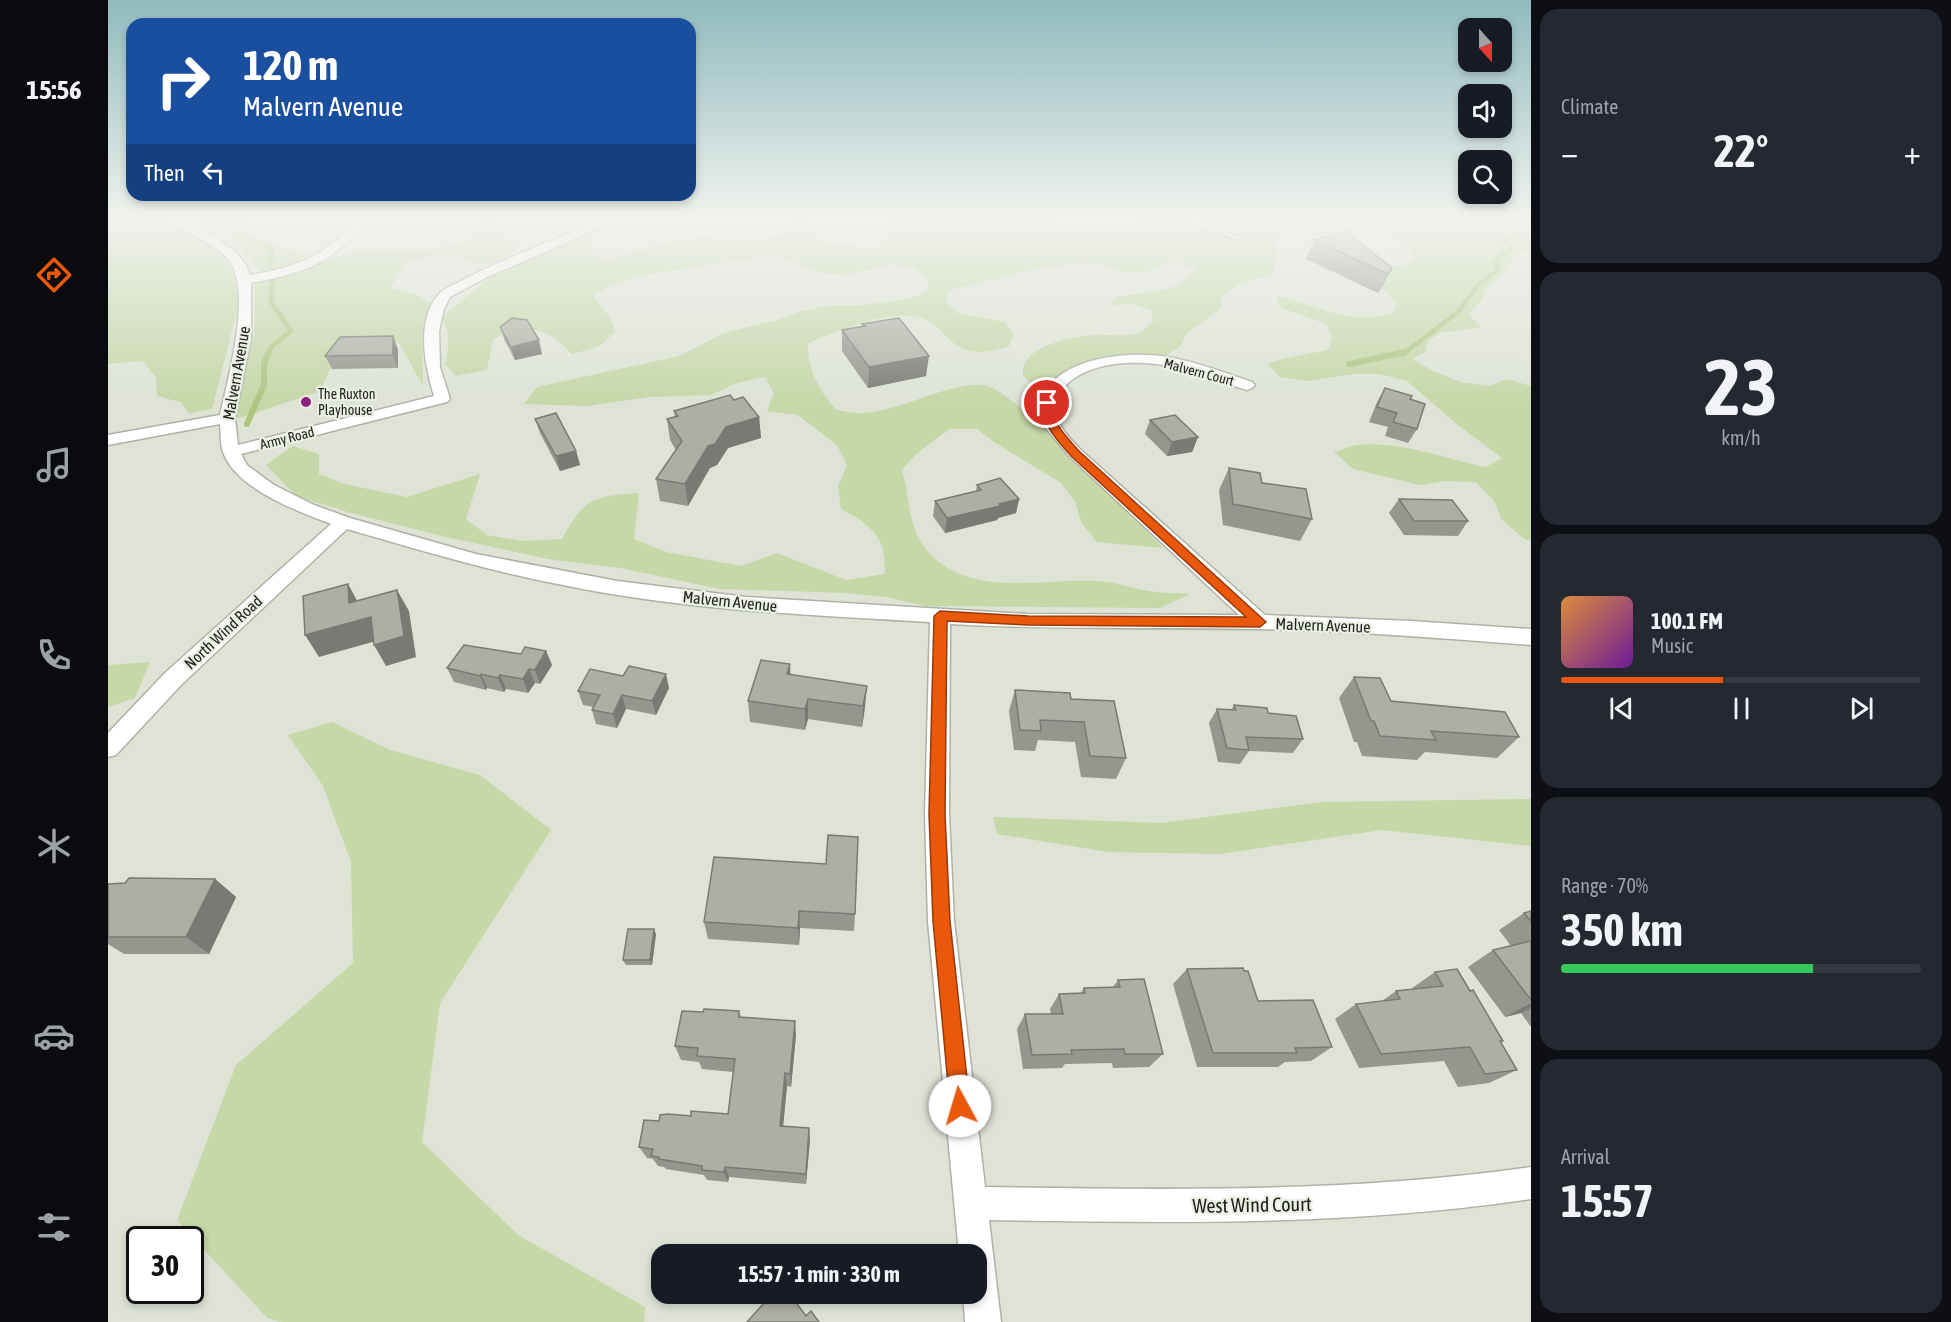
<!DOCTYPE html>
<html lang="en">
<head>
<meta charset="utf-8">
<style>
	body { margin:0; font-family:"Asap Condensed",sans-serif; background:#242831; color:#f1f3f6; height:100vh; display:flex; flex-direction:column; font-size:22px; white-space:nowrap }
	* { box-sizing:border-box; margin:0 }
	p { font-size:20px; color:#9ea1a6 }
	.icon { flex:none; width:33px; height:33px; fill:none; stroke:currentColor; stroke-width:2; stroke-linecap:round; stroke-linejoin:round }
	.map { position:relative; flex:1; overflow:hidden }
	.drawer { display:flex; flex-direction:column; gap:9px; padding:9px; background:#0d0f14; width:420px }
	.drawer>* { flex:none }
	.guide { position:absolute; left:18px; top:18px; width:570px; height:183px; border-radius:18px; box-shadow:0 3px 9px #0003; background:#1a4fa0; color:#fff; overflow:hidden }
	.needle { width:39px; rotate:159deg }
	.tools { position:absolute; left:1350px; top:18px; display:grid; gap:12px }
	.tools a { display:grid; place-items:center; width:54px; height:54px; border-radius:12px; background:#171b24; box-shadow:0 3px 9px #0003; font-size:30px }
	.speed { position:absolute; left:18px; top:1226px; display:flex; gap:12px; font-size:30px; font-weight:700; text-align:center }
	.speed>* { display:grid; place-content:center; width:78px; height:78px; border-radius:50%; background:#171b24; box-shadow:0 3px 9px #0003; line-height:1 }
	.speed .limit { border:3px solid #111; border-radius:9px; background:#fff; color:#111 }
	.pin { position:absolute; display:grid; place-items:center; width:51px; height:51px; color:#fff; margin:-26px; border:3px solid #fff; border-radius:50%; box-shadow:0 2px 6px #0007 }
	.me { position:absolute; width:66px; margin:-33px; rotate:354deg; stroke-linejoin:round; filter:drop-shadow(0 0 4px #0008) }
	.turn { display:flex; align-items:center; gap:21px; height:126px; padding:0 18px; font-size:27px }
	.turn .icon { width:78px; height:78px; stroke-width:2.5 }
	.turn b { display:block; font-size:42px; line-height:51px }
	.then { display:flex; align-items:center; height:57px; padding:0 18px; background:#0003; gap:12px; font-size:22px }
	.big { font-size:45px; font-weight:700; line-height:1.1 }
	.drawer .card { flex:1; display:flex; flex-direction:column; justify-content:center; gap:9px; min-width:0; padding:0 21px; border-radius:18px; background:#242831 }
	.drawer .dial { align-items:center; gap:0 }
	.dial b { font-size:78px; line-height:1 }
	.song { display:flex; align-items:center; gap:18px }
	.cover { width:72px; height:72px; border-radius:9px; background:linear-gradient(135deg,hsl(30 70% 55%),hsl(280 70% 35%)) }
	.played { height:6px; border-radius:3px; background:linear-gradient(90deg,#ea580c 45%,#363941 45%) }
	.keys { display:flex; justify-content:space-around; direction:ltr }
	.heat { display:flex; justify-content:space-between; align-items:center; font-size:33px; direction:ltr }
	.charge { height:9px; border-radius:4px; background:linear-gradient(90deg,#34c759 70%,#363941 0) }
	.trip { position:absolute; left:543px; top:1244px; width:336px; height:60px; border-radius:18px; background:#171b24; box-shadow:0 3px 9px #0003; font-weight:700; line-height:60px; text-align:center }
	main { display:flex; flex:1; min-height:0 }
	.tab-bar { display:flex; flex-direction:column; width:108px; justify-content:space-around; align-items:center; background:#090b0e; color:#9ea1a6 }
	.tab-bar .icon { width:42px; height:42px }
	.tab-bar .on { color:#ea580c }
	.tab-bar b { font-size:27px; color:#f1f3f6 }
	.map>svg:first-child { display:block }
</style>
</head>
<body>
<main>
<nav class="tab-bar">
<b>15:56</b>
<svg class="icon on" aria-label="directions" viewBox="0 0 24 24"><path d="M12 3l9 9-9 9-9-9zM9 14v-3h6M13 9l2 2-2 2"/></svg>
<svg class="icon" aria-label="music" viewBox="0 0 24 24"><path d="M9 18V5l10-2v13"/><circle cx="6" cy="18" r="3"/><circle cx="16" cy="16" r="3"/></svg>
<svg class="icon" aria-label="phone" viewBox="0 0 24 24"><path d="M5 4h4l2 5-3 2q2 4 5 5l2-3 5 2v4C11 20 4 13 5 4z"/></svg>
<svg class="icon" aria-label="climate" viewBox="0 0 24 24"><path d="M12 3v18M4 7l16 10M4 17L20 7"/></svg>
<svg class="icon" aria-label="car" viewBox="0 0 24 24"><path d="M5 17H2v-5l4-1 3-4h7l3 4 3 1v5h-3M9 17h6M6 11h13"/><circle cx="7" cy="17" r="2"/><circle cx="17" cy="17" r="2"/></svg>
<svg class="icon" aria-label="filters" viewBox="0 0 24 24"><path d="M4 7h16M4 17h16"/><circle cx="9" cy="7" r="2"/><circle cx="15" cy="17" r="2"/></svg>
</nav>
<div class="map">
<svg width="1423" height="1322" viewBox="0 0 1423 1322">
	<rect width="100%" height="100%" fill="#dee3d6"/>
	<g fill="#c6d7a8">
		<path d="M0 219H55L116 255 127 279 130 307 104 409 81 413 72 402 49 396 48 377 34 361 0 364Z"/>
		<path d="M86 219H151L133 226 143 240 201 254 186 263 152 272 125 239Z"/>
		<path d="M357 219H394L392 228 408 249C388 265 371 270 349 254L299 260 282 289 309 294 324 305 314 334 315 386 291 343 235 340 212 391 132 418 124 414 146 337 147 284 254 249 313 250 344 246 364 235 367 223Z"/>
		<path d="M684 219H703L697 224C710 247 745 247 769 248L778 238 779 219H951C973 238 1004 231 1028 219H1423V252H1413L1404 259 1395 274 1377 289 1375 298 1361 315 1373 327 1332 333 1320 341 1318 352 1304 359 1325 371 1352 382 1381 386 1399 379 1423 386V541L1418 540 1394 520 1386 501 1368 482 1337 481 1312 485 1245 469 1226 452C1234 450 1242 446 1249 445 1289 440 1338 459 1378 467L1394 458 1350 425 1299 381 1271 374H1246L1199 381 1172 377 1159 364C1179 356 1200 355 1221 349L1224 336 1218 324 1171 307 1169 296C1210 305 1239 325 1283 314L1289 305 1272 284 1281 269 1297 265 1306 258 1301 248 1275 231 1168 237 1167 245 1171 254 1166 263 1165 273C1146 281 1127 281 1113 298V308L1077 335 1073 346 1059 355 981 362 962 369 931 389 915 376C915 372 915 366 917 363 927 343 969 336 988 335 1003 334 1021 338 1034 331 1038 329 1042 324 1045 322L1043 310 1022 303 1001 306 1008 297C1036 291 1070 296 1087 269L1068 261 1037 272 1016 273 997 265 974 263 932 268 839 291V302L850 313 897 322 905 334 901 346C875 354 858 357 838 336 832 330 825 322 816 319 787 306 728 332 700 343 699 370 711 390 728 410 737 411 747 414 756 413 795 411 838 382 876 385 905 388 1028 520 1055 548L989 542 973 522 967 501 953 483 886 442 869 429H841L808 454 794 470C802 496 799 525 817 548 861 603 940 575 1000 582 1014 584 1027 589 1041 591 1054 593 1069 593 1082 594L1052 608 817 606 778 597 738 593 612 589 512 568 440 559 338 537 243 513 188 496 158 465 185 446 211 454V474L236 484 299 497 372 474 358 519 379 535 414 541 454 539C476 498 486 496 531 493L526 539 558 552 633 566 669 553 738 580 777 574C778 536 764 526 733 509L730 486 739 465 729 445 690 415 659 411 666 393 657 377 628 383 603 395 541 397 478 406 416 404 429 387 571 356 616 333 670 320 693 311 718 306H746L800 299 820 291V279L807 268 783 264 738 275 712 273 675 257H650L525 277 503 285 485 295 503 319 507 332 492 346 464 354C436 325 422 324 385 339L379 370 348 376 337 364C342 346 342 334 334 317L385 275 485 232 482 253 499 260 569 240 594 237 643 239 668 237 685 230Z"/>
		<path d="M42 662 27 698 0 707V665Z"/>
		<path d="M224 722 282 750 372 775 443 830 332 1003 314 1142 410 1235 537 1307 536 1322H174L159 1318 69 1220 128 1065 245 963 243 862 215 786 180 735Z"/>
		<path d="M1423 799V846L1274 830 1112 854 1000 852 889 834 885 817 1053 823 1215 802Z"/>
	</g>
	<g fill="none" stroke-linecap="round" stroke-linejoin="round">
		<g stroke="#adc57f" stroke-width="4.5">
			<path d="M96 219 163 247V261"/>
			<path d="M160 354 164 346 183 331 163 302 164 281"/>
			<path d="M1295 354 1349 313 1371 284 1390 270 1388 261 1403 248 1396 241 1404 236 1420 219"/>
		</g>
		<g stroke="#adc57f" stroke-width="6">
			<path d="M1241 364 1297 352"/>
			<path d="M139 424 156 385V363L161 352"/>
		</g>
		<g stroke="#adb2a6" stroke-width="4">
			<path id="lane" d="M1073 219H1083L1132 238 1127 239Z"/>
		</g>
		<g stroke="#adb2a6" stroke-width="3">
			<path id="street" d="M62 219H76L126 250 138 265 142 275C184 268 222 256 247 219H258C229 263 193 274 143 283V339L127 418 130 445 326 396C317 366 307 321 331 294 336 288 345 285 351 282 392 260 436 244 479 226L496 219H513L377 278 342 297 336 309 331 331 332 367 342 399 339 402 133 454 139 465 166 485 206 505 242 518 368 554 509 581 638 597 919 614 1131 615 961 456 937 427 931 408C940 357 1020 350 1060 357 1089 362 1117 373 1144 382L1147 385 1144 388 1139 390C1117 384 1096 374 1074 369 1037 359 978 358 953 391 937 414 957 433 973 450L1157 615 1303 621 1423 629V645C1332 638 1242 631 1151 629 1048 627 945 630 842 624L841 814 846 921 877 1187C1062 1190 1239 1193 1423 1167V1199C1240 1226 1065 1223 881 1220L893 1322H857L855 1293H868V1254H851L820 921 817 814 822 622C699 615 576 610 455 585 382 571 311 550 239 529L73 685 8 755 0 757V733L57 673 223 524C189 511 128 489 115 452 112 444 113 433 112 424L0 445V435L112 415C120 379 146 286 119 258 104 241 78 235 62 219Z"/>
		</g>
		<use href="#lane" fill="#fff" fill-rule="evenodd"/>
		<use href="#street" fill="#fff" fill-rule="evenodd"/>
	</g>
	<g fill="#94978d">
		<path d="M1206 240 1284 268 1270 293 1198 259Z"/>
		<path d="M754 324 818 376 760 388 734 351V330L754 327Z"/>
		<path d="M392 327 434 354 407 360 397 341Z"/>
		<path d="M285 336 290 350V368L224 369 217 356Z"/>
		<path d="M1277 388 1302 399 1309 429 1300 443 1277 436 1280 427 1261 422 1269 402Z"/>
		<path d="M626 400 651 417 653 438 620 448 609 465 602 468 580 506 552 501 548 479 568 450 562 440 559 419 567 417 566 411Z"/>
		<path d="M427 419 468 451 472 465 452 471 432 433Z"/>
		<path d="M1042 420 1090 437 1084 452 1059 456 1037 434Z"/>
		<path d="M1121 468 1204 519 1192 541 1115 525 1111 490Z"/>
		<path d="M869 485 911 499 908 513 890 518 889 520 837 533 825 516 827 501 868 491Z"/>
		<path d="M1291 499 1360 521 1350 536 1296 535 1281 513Z"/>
		<path d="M438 651 444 665 432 684 427 683 420 693 398 689 396 692 379 688 378 690 346 682 339 668 413 654Z"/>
		<path d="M683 675 757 707 754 727 700 719 697 730 642 722 640 701Z"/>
		<path d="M1246 677 1283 701 1411 737 1389 758 1317 752 1309 760 1254 756 1249 742H1246L1231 698Z"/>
		<path d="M561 688 548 715 518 709 509 728 488 724 484 710 485 707 475 705 470 691Z"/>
		<path d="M907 690 963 699 1018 758 1008 779 973 777 967 742 930 740 927 751 906 750 901 711Z"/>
		<path d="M1126 705 1160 713 1195 739 1185 753 1141 751 1132 764 1110 762 1101 723 1109 709 1123 710Z"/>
		<path d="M606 857 747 914 746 931 692 928 691 945 600 939 596 922Z"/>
		<path d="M107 879 128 897 101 954H16L0 944V884Z"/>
		<path d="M1423 911V1027L1413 1013 1397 1017 1360 967 1385 950 1403 946 1391 930 1416 913Z"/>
		<path d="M548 934 544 965H518L515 960Z"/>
		<path d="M1079 969 1136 971 1150 1001 1224 1047 1203 1061 1177 1062 1170 1067H1089L1065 984Z"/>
		<path d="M1327 972 1362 991 1395 1041 1392 1042 1409 1070 1381 1083 1350 1087 1336 1061 1251 1068 1227 1019 1248 1004 1274 1001 1288 991 1305 989 1304 988Z"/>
		<path d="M1010 980 1055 1054 1041 1067 1005 1068 1004 1063 957 1064 954 1068 915 1069 909 1029 917 1014H943L942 1009 951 994H972L976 988 1005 987Z"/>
		<path d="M631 1011 633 1017 688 1035 683 1087 679 1086 675 1126 702 1139 698 1184 621 1177 620 1182 599 1180 596 1175 558 1169 556 1167 550 1166 545 1159 539 1158 531 1147 551 1121 583 1116 620 1114 625 1072 594 1069 591 1062 573 1060 567 1046 595 1012Z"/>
	</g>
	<g fill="#787b73">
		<path d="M1284 268 1274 287 1270 293 1280 274Z"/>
		<path d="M285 336 290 350V368L285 355Z"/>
		<path d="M431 340 434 354 407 360 403 347Z"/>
		<path d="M821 356 818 376 760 388 761 367Z"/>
		<path d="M651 417 653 438 620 448 609 465 602 468 580 506 577 484 600 446 618 427Z"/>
		<path d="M1090 437 1084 452 1059 456 1064 442Z"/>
		<path d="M468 451 472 465 452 471 448 456Z"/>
		<path d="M911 499 908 513 890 518 889 520 837 533 839 518Z"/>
		<path d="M240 584 252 606 263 617 275 639 211 657 197 635 241 603Z"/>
		<path d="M289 590 301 611 308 657 278 666 266 645Z"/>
		<path d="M438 651 444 665 432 684 427 670Z"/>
		<path d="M682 664 683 685 679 674Z"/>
		<path d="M421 669 427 683 420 693 415 679Z"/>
		<path d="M373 674 379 688 378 690 372 676Z"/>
		<path d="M558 674 561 688 548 715 544 701Z"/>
		<path d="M392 675 398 689 396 692 390 678Z"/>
		<path d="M759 686 757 707 754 727 755 706Z"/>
		<path d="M514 695 518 709 509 728 505 714Z"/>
		<path d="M700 699V719L697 730V709Z"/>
		<path d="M107 879 128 897 101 954 78 937Z"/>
		<path d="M691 911 692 928 691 945 690 928Z"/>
		<path d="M546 929 548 934 544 965 542 960Z"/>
		<path d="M1423 1003V1008L1413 1013 1397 1017Z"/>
		<path d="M687 1021 688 1035 683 1087 682 1074Z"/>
		<path d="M677 1073 679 1086 674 1137 672 1126Z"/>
		<path d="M701 1128 702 1139 698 1184V1174Z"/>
		<path d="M617 1167 621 1177 620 1182 616 1172Z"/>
	</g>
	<g fill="#acb0a4" stroke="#787b73" stroke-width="1.5">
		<path d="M1238 231 1284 268 1280 274 1206 240Z"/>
		<path d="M404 318 419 320 431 340 403 347 392 327Z"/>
		<path d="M791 318 821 356 761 367 734 330 757 326 754 324Z"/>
		<path d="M285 336V355L217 356 232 337Z"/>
		<path d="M1277 388 1304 396 1302 399 1317 404 1309 429 1285 422 1289 413 1269 407Z"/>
		<path d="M622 395 626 400 635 397 651 417 618 427 607 444 600 446 577 484 548 479 574 441 559 419 570 416 566 411Z"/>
		<path d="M448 413 468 451 448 456 427 419Z"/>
		<path d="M1067 415 1090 437 1064 442 1042 420Z"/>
		<path d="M1121 468 1152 473 1154 483 1198 489 1204 519 1125 504Z"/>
		<path d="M892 478 911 499 891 504 892 506 839 518 827 501 873 490 869 485Z"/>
		<path d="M1291 499 1344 500 1360 521H1306Z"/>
		<path d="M240 584 241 603 289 590 296 636 266 645 263 617 197 635 195 596Z"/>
		<path d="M356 645 413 654 417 647 438 651 427 670 421 669 415 679 392 675 390 678 373 674 372 676 339 668Z"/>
		<path d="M653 660 682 664 679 674 759 686 755 706 700 699 697 709 640 701Z"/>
		<path d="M521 666 558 674 544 701 514 695 505 714 484 710 492 695 470 691 482 669 515 676Z"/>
		<path d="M1246 677 1272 678 1283 701 1397 712 1411 737 1323 731 1328 740 1272 736 1266 721H1263Z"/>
		<path d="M907 690 962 693 963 699 1006 701 1018 758 982 756 976 722 932 720 933 731 912 730Z"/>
		<path d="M1126 705 1159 708 1160 713 1188 716 1195 739 1138 737 1141 750 1119 748 1109 709 1128 710Z"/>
		<path d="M720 835 750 837 747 914 691 911 690 928 596 922 606 857 718 864Z"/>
		<path d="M21 878 107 879 78 937H0V884L17 883Z"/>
		<path d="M1423 911V921L1416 913Z"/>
		<path d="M520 929H546L542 960H515Z"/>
		<path d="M1423 941V1000L1385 950Z"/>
		<path d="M1135 968 1136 971H1140L1150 1001 1205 1000 1224 1047 1187 1048 1189 1053H1105L1079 969Z"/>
		<path d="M1349 969 1362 991 1365 990 1395 1041H1392L1409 1070 1377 1074 1362 1047 1273 1054 1248 1004 1292 999 1288 991 1335 986 1327 972Z"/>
		<path d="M1036 979 1055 1054H1017L1016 1049 963 1050 964 1054 924 1055 917 1014H955L951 994 977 993 976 988 1012 987 1010 980Z"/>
		<path d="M596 1009 631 1011V1017L687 1021 682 1074 677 1073 672 1126 701 1128 698 1174 617 1167 616 1172 594 1170V1166L551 1159V1157L543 1156 545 1149 531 1147 536 1120 551 1121 552 1115 560 1114 583 1116V1111L620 1114 627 1059 589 1056 590 1048 567 1046 574 1011 595 1012Z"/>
		<path d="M665 1293H681L698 1316 703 1311 711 1322H639Z"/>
	</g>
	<linearGradient id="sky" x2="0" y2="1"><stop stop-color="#90bbbe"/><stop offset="0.54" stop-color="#f0f2ed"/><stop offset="1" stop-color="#f0f2ed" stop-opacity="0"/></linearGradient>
	<rect width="1423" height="405" fill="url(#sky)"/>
	<path fill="#ea580c" stroke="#983908" stroke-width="1.5" d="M939 400 944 403C944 424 958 436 971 451L1158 622 1152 627 920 625 839 621 837 814 842 921 862 1106 859 1113 852 1116 845 1113 842 1106 825 921 821 814 826 616 832 611 920 616 1138 617 963 456C949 440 934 425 934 403Z"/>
	<circle fill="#8f1f81" stroke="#ebf0e4" stroke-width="2" cx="198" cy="402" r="6"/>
	<g text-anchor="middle" stroke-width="4.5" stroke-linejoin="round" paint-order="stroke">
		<g font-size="14" fill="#22231f" stroke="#ebf0e4">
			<text transform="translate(1091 372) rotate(15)" y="5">Malvern Court</text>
			<text transform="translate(179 438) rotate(-14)" y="5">Army Road</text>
		</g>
		<g font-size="14" fill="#22231f" stroke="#ebf0e4" text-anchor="start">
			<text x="210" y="399">The Ruxton<tspan x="210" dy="16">Playhouse</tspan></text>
		</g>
		<g font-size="16" fill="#22231f" stroke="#ebf0e4">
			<text transform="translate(128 373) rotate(-80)" y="6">Malvern Avenue</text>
			<text transform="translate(622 601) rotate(6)" y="6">Malvern Avenue</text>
			<text transform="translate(1215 625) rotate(2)" y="6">Malvern Avenue</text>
			<text transform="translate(115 632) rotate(-43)" y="6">North Wind Road</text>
		</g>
		<g font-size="20" fill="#22231f" stroke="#ebf0e4">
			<text transform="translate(1144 1205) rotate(-1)" y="7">West Wind Court</text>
		</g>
	</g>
</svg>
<div class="tools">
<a><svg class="needle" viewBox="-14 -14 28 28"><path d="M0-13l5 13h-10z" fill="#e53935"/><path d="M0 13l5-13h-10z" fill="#9ea1a6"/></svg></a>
<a><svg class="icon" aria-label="sound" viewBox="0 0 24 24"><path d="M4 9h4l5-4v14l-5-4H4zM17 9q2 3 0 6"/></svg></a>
<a><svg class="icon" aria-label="search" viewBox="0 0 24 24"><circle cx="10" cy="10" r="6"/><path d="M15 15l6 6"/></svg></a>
</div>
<div class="speed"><div class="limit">30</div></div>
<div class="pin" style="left:939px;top:403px;background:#d93025"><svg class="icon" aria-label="arrive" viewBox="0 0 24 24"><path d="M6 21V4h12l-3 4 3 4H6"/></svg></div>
<svg class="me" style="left:852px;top:1106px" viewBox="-20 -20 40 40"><circle r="19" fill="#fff"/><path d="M0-13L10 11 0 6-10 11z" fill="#ea580c"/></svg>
<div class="trip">15:57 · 1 min · 330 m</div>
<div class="guide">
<div class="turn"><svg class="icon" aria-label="right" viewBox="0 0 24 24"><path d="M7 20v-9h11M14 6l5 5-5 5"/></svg><div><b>120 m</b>Malvern Avenue</div></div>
<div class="then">Then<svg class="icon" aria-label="left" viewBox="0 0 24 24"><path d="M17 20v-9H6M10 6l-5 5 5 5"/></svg></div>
</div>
</div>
<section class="drawer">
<div class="card"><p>Climate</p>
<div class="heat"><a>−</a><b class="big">22°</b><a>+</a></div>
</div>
<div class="card dial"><b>23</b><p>km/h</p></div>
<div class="card">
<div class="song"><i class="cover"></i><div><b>100.1 FM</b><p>Music</p></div></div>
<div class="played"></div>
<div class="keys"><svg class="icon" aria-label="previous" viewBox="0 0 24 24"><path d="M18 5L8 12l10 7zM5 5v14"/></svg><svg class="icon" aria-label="pause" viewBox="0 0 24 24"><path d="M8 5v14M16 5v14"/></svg><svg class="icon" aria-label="next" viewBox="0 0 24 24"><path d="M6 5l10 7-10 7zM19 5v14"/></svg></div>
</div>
<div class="card"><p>Range · 70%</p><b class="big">350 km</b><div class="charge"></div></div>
<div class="card"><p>Arrival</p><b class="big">15:57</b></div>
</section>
</main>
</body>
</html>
